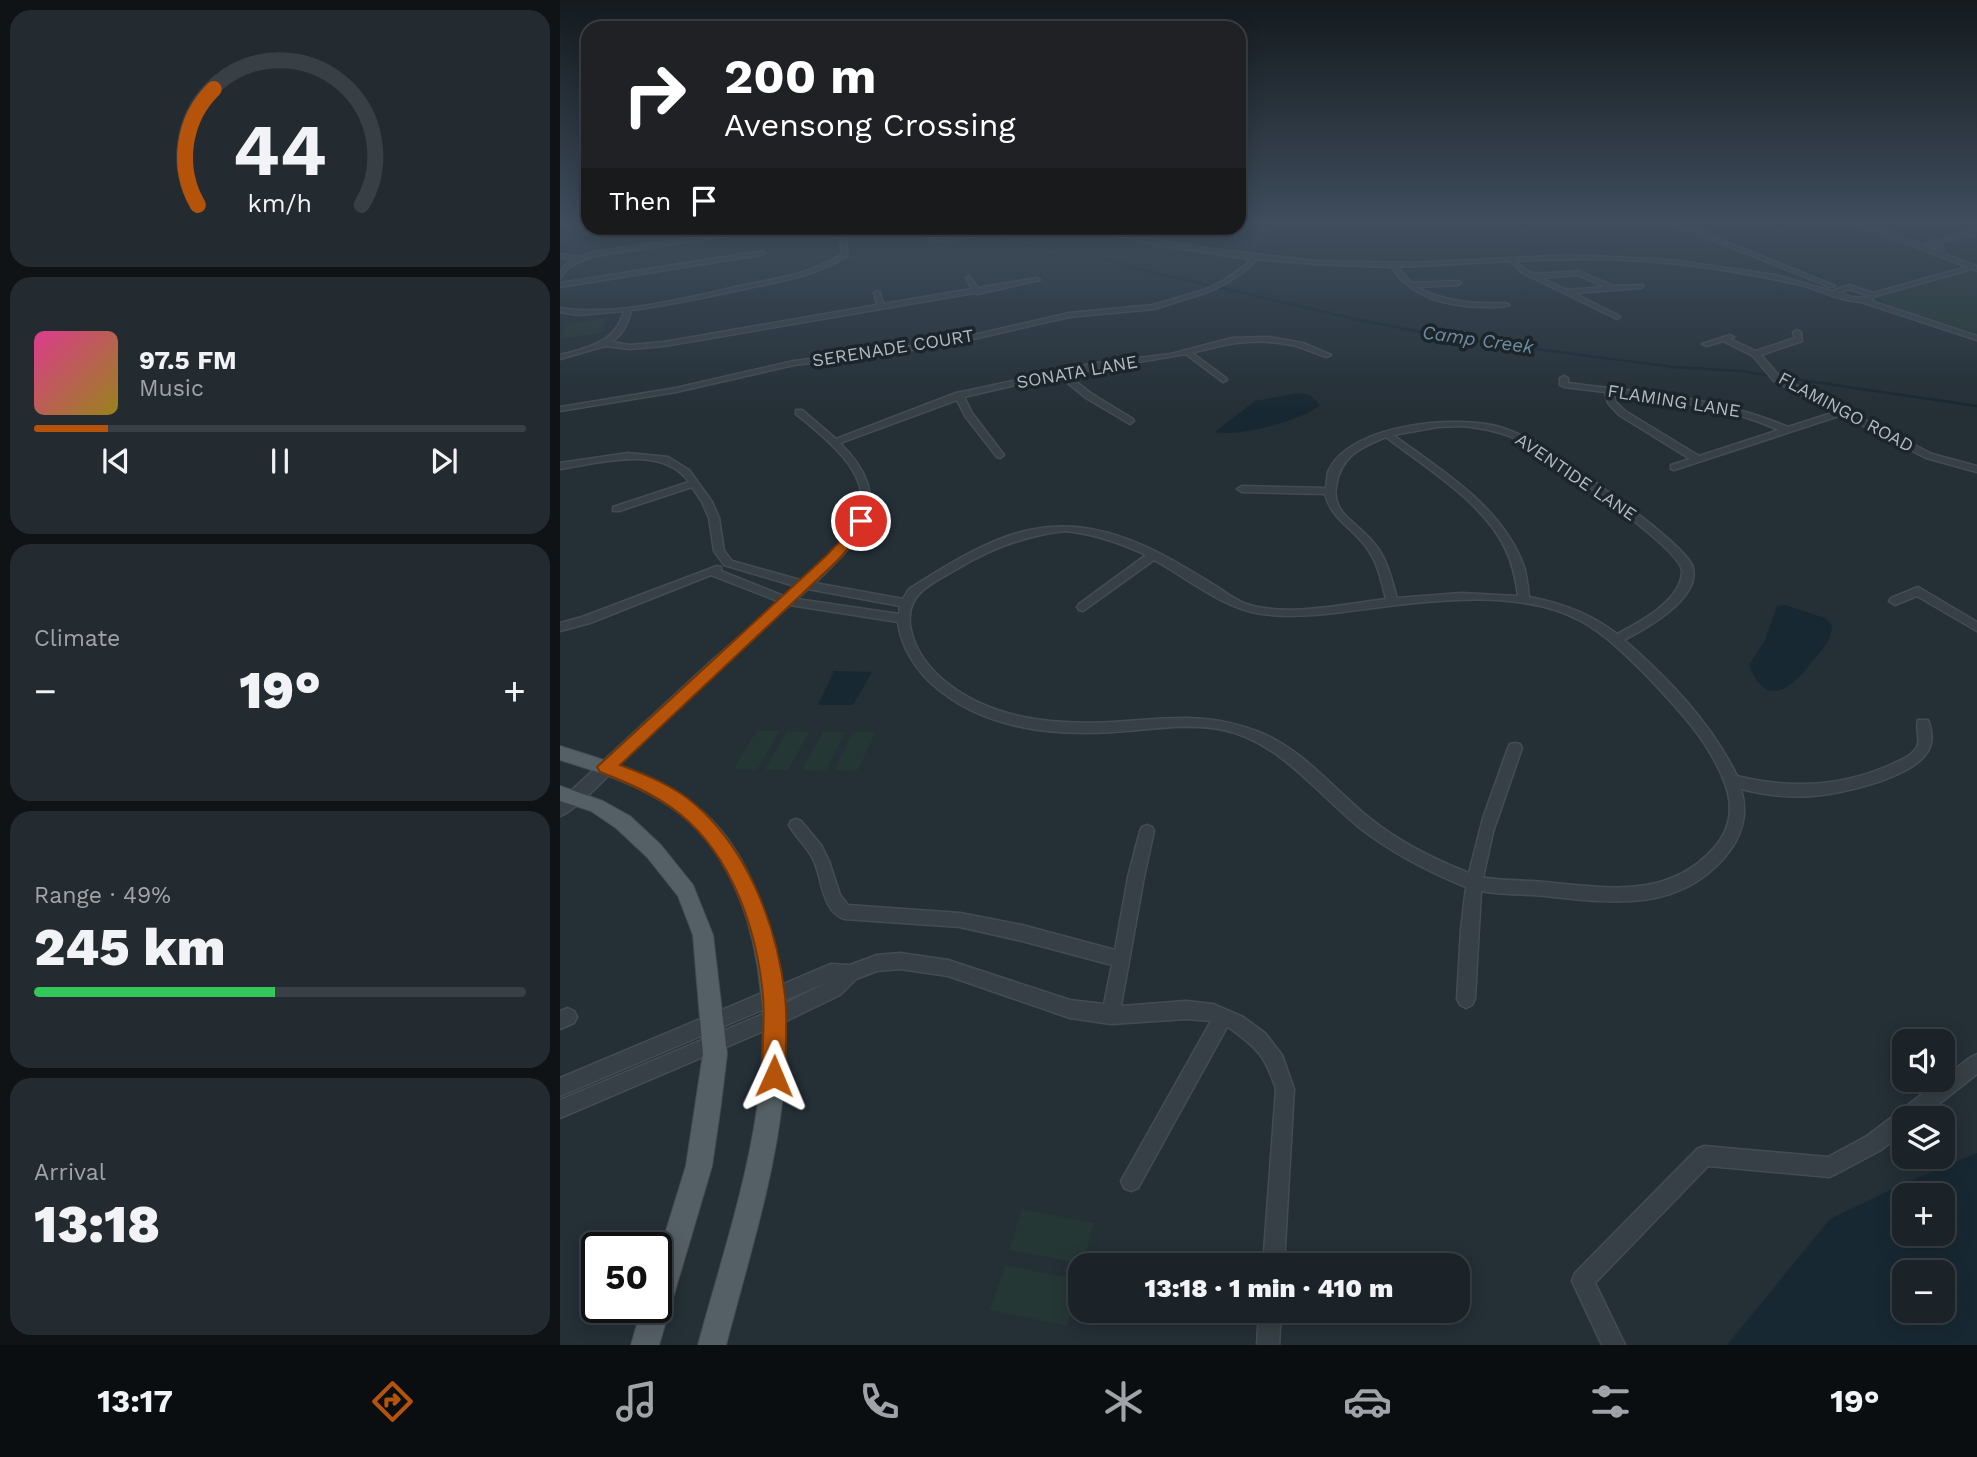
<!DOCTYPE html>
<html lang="en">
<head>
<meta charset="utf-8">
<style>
	body { margin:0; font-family:"Work Sans",sans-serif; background:#242b30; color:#f1f3f6; height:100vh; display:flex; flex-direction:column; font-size:26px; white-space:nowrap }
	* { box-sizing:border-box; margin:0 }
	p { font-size:23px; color:#a0a4a8 }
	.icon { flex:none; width:38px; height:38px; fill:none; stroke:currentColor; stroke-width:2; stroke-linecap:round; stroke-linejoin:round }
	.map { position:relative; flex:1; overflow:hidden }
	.details { display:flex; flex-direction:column; gap:10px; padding:10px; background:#0f1316; width:560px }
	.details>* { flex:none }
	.guide { position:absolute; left:21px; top:21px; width:665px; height:214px; border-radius:21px; box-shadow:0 4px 18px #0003,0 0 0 2px #394045; background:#202124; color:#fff; overflow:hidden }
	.buttons { position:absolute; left:1332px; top:1029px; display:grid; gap:14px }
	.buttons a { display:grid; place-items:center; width:63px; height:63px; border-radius:14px; background:#1b2328; box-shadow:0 4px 18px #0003,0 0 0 2px #394045; font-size:35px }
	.speed { position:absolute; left:21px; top:1232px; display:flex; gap:14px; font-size:35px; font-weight:700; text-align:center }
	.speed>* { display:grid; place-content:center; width:91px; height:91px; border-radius:50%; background:#1b2328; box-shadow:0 4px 18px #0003,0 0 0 2px #394045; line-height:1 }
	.speed .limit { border:4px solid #111; border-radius:10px; background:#fff; color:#111 }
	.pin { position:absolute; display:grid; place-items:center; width:60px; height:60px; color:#fff; margin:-30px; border:4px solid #fff; border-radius:50%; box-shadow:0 2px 7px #0007 }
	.me { position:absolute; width:77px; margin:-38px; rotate:1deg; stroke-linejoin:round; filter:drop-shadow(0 0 5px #0008) }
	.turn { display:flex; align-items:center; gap:24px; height:147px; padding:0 28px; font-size:32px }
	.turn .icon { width:91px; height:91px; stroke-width:2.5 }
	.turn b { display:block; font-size:49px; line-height:60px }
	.then { display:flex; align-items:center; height:66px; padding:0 28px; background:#0003; gap:14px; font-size:26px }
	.big { font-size:52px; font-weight:800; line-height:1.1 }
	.details .card { flex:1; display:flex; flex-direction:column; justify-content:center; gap:10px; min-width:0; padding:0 24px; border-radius:21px; background:#242b30 }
	.details .dial { align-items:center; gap:0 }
	.dial svg { height:182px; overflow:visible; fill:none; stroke:#394045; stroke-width:7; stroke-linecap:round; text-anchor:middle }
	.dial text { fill:#f1f3f6; stroke:none }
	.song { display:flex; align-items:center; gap:21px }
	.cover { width:84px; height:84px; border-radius:10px; background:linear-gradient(135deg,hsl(330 70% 55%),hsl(50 70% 35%)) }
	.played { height:7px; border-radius:4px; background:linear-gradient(90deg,#b45309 15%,#394045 15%) }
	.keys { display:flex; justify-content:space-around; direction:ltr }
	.heat { display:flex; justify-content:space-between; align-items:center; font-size:38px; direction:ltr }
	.charge { height:10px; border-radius:5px; background:linear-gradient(90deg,#34c759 49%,#394045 0) }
	.trip { position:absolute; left:508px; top:1253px; width:402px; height:70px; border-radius:21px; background:#1b2328; box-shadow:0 4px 18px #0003,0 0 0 2px #394045; font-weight:800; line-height:70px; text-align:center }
	.dock { display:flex; height:112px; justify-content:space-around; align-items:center; background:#0b0e10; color:#a0a4a8 }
	.dock .icon { width:49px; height:49px }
	.dock .current { color:#b45309 }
	.dock b { font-size:32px; color:#f1f3f6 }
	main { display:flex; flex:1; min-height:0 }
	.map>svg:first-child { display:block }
</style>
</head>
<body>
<main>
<section class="details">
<div class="card dial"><svg viewBox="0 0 100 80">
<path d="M14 69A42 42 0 1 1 86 69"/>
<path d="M14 69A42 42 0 0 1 21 18" stroke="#b45309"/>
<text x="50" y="56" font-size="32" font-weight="700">44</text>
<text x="50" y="72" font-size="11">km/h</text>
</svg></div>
<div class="card">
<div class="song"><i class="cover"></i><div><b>97.5 FM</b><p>Music</p></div></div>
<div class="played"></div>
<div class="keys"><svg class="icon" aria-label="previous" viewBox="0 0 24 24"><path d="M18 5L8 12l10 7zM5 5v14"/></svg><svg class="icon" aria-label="pause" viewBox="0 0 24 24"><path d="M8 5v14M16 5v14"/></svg><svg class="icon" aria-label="next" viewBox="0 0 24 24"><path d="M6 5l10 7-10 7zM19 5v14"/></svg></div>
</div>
<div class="card"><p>Climate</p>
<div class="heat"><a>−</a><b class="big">19°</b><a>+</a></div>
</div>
<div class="card"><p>Range · 49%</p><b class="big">245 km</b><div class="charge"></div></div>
<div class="card"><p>Arrival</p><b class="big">13:18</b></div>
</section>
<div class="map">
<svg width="1417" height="1345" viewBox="0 0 1417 1345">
	<rect width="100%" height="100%" fill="#242f36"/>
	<g fill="#253735">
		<path d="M1411 270 1417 271V336L1357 317 1316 298 1321 294Z"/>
		<path d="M47 318 42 333 1 339 7 324Z"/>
		<path d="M197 731H220L197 770 173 769Z"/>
		<path d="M227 731 249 732 228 770H205Z"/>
		<path d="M263 732H285L266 771 242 770Z"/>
		<path d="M293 732H316L297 771 274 770Z"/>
		<path d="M462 1209 534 1223 523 1264 449 1250Z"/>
		<path d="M445 1265 519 1280 507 1326 430 1310Z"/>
	</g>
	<g fill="#182832" fill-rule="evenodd">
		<path d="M739 393 750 395 760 405C741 421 679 437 655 432L695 401Z"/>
		<path d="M1225 605 1265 618 1272 625C1272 641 1261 651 1252 662 1230 690 1206 709 1189 665L1205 640 1217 606Z"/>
		<path d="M274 671 312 672 293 705H258Z"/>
		<path d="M1417 1153V1345H1167L1270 1219 1343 1184ZM1382 1195V1234H1344V1195ZM1382 1272V1311H1344V1272Z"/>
	</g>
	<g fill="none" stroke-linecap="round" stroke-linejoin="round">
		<path stroke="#182832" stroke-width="2" d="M430 228 440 238 453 243 530 254 578 269 804 321"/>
		<path stroke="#182832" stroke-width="2.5" d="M795 319 891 338 1113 367 1180 371 1417 406"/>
		<g stroke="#434c53" stroke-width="3">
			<g id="minor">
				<path d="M0 223 28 224 29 228 0 227Z"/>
				<path d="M1110 223H1119L1275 286 1270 287Z"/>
				<path d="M1294 223H1303L1416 266 1417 271 1412 269 1315 296 1311 301 1417 336V340L1301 302C1282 301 1263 292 1245 286 1227 282 1210 278 1192 275 1115 260 1034 256 956 261L965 270 975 274 1019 271 1053 286 1083 285V287L1081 288 1014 293 1059 316 1060 317 1057 319 961 272 950 261 837 267 852 283 898 281 901 283 898 285 856 287C885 302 914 304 946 303L949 305C942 308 932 307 923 307 886 306 852 298 831 267L755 264 696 259 690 267 667 283 648 292 594 309 509 317 383 346 234 365 116 392 0 411V407L116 388 234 361 383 342 509 313 593 305 644 290 663 281 686 265 690 259 604 246 531 230 529 228 642 248 755 261 853 263 1011 255 1111 260 1215 275 1272 291 1289 285 1313 293 1407 267ZM1018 275 1044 287 1007 290 981 278ZM1289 289 1309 296 1307 298 1291 297 1280 292Z"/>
				<path d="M207 228H218L34 256 10 266 0 278C0 268 6 264 14 260L0 258 1 254 20 257 33 252Z"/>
				<path d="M268 228C283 228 289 243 287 256 258 275 222 281 189 288 150 296 111 305 71 310 68 324 63 334 51 342L70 345 104 342 317 305 314 293 317 291 320 293 323 304 412 289 406 278 409 276 418 288 477 278 480 280 417 294 414 293 104 346 70 349 45 346 0 359V355C28 348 56 342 64 311L18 315 0 312V308C54 317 126 298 180 286 215 279 252 274 282 254L280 238Z"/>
				<path d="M436 228H444L403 239 368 241 365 239 403 235Z"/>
				<path d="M1417 230V234L1375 244 1384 248V250L1366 244Z"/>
				<path d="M203 251 205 254 0 287V283Z"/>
				<path d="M1237 330 1241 332 1242 341 1201 355 1220 377 1372 454 1417 466V472L1366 458 1282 415 1114 470 1111 469V465L1130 459 1059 415 1048 403 1045 392 1004 387 1000 385V378L1004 376 1008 378V383C1083 393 1158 397 1228 427L1275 412 1214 381 1193 356 1163 341 1146 346 1142 344 1170 335 1174 337 1170 339 1196 351 1235 338 1233 332ZM1054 393C1110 400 1166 407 1219 430L1139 456 1065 411 1056 402Z"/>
				<path d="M709 337 743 343 771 355 767 357C757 354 746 349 736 346 698 337 669 343 632 353L666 378 667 380 663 382 626 354 506 374 532 394 573 419 574 421 570 424 526 398 498 375 404 397 412 413 444 455 440 458 437 457 405 416 397 400 280 443C338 501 303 537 255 583L343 599 349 589C440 531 497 501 601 554 620 564 638 575 656 586 665 592 674 599 684 603 721 618 787 604 826 599 822 583 818 565 809 551 796 530 771 520 765 494L682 492 677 489 682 486 766 488C767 483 767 477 768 472 789 423 899 414 943 428 954 432 966 437 976 443 1002 458 1129 545 1133 568 1140 599 1087 628 1064 640 1109 679 1151 723 1177 776 1229 789 1280 787 1330 765 1339 761 1352 756 1357 747 1361 739 1355 729 1358 720H1368C1371 728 1373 739 1370 747 1359 777 1281 794 1252 796 1228 798 1205 795 1181 789 1189 815 1182 837 1164 858 1116 913 1050 903 985 896 964 894 942 895 921 891L915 999 912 1005 906 1008 900 1005 897 999 901 929 906 887C869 872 832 853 800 828 755 792 719 740 659 729 623 723 589 730 553 732 491 736 421 728 373 685 355 669 341 646 338 622L230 605C173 654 119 707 65 759 50 773 17 810 0 816V801L149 663 220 602 151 575 30 623 0 631V623L22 617 157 566 161 567V571L226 597 238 587 164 565 154 551 149 518 142 502 132 487 59 511H53V507L129 482C102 444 39 463 0 469V463L68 453 108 457 129 470 152 502 159 518 164 551 172 561 244 581C325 508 318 479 236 414V410H242L276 439 396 393 411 390 530 364 611 354 672 338ZM902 426C922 428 940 431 958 440 983 453 1122 549 1122 571 1122 600 1080 622 1057 634 1031 614 1002 603 969 597 968 588 967 579 965 570 945 508 882 471 833 435L878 427ZM826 437C866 468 923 502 945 548 953 564 956 579 958 596L901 593 837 598C832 581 828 562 817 547 808 534 794 525 783 513 777 505 774 497 776 487 780 457 799 448 826 437ZM506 531C535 534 560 543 586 555L519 604 517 607 519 610 523 611 594 560C627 578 664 609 702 614 739 619 776 613 813 608 877 600 962 589 1021 621 1046 635 1066 655 1086 675 1115 706 1145 736 1162 776 1174 802 1173 827 1153 849 1108 899 1046 888 985 882 966 880 946 881 927 878H923L933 832 962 748 960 744 955 743 950 744 948 748 923 818 909 873C873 859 837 841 807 816 773 788 742 749 699 732 647 711 606 719 552 722 493 725 428 719 382 679 366 665 353 646 350 625 346 593 373 583 397 569 432 548 466 535 506 531ZM248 589 340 606 339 614 237 599Z"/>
				<path d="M1358 587 1417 622V631L1357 596 1335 605 1329 601 1331 598Z"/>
				<path d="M236 819 241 821 261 845 269 861 280 895 288 905 400 913 462 925 555 950 568 877 580 831 582 827 587 825 592 827 594 831 584 877 561 1006 626 1001 653 1004 683 1017 705 1033 722 1055 734 1089 724 1265H703L716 1089C705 1056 698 1049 671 1029L667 1027 578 1188 571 1191 564 1188 561 1181 651 1021 626 1019 551 1024 510 1018 388 976 340 969 317 971 296 979 280 995 220 1024 0 1118V1100L208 1012 270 981 0 1096V1078L271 964 290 965 317 955 340 953 388 960 510 1000 544 1004 552 965 462 941 400 927 284 919C260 910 263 876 252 857 245 845 235 836 229 825L231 821Z"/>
				<path d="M8 1008 14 1011 17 1017 14 1023 0 1029V1011Z"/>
				<path d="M1417 1054V1074L1361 1118H1344V1132L1321 1150 1276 1174 1269 1177 1148 1166 1035 1283 1065 1345H1042L1012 1281 1015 1273 1137 1149 1144 1146 1268 1157 1307 1136 1411 1057Z"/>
				<path d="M699 1311H721L719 1345H697Z"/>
			</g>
		</g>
		<g stroke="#434c53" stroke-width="2">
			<g id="major">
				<path d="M0 746C45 760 92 774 131 802 164 825 186 862 200 900 258 1053 205 1195 166 1345H138C176 1205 230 1065 187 920 174 879 154 841 120 814 85 787 42 773 0 760Z"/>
				<path d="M0 786 43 801 70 816 101 845 133 885 153 935 167 1054 161 1104 152 1166 99 1345H71L82 1307H96V1263L126 1166 143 1054 133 935 118 896 87 857 56 828 31 811 0 801Z"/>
			</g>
		</g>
		<use href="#minor" fill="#374046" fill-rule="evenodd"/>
		<use href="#major" fill="#556066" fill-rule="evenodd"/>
	</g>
	<linearGradient id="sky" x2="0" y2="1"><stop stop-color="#141a1e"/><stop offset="0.54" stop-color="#3f4d5d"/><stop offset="1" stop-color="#3f4d5d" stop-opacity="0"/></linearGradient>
	<rect width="1417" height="412" fill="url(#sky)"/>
	<path fill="#b45309" stroke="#753606" stroke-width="2" d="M301 517 307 521 294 542 277 561 60 765C87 775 114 786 136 805 189 852 217 926 225 996 228 1022 225 1050 225 1076L222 1085 214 1088 205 1085 202 1076C202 1050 205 1022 203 996 197 931 173 857 120 814 96 795 69 783 40 772L37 767 267 555 284 537 296 518Z"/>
	<g text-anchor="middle" stroke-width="7" stroke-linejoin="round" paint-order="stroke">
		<g font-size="18" fill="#b1bbc3" stroke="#1c252b">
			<text transform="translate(333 348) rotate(-9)" y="6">SERENADE COURT</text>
			<text transform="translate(517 372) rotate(-10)" y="6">SONATA LANE</text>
			<text transform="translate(1114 401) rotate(9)" y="6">FLAMING LANE</text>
			<text transform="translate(1286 412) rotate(28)" y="6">FLAMINGO ROAD</text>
			<text transform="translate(1016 477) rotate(34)" y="6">AVENTIDE LANE</text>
		</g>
		<g font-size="19" font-style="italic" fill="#6f8c9d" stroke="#1c252b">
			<text transform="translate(918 339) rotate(8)" y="7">Camp Creek</text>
		</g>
	</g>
</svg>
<div class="buttons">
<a><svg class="icon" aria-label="sound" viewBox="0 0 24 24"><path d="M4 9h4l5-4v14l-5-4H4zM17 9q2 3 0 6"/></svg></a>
<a><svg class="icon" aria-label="layers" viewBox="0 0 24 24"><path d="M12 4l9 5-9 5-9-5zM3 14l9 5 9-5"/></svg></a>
<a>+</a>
<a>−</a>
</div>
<div class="speed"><div class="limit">50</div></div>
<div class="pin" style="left:301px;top:521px;background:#d93025"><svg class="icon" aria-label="arrive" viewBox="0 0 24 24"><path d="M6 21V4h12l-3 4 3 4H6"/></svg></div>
<svg class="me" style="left:214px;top:1076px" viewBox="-20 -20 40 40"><path d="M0-17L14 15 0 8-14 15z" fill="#b45309" stroke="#fff" stroke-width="4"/></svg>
<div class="trip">13:18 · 1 min · 410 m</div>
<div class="guide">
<div class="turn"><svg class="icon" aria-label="right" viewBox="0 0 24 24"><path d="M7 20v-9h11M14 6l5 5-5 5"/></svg><div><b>200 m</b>Avensong Crossing</div></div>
<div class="then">Then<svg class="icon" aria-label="arrive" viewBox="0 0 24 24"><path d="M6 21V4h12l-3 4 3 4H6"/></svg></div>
</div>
</div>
</main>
<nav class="dock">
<b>13:17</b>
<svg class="icon current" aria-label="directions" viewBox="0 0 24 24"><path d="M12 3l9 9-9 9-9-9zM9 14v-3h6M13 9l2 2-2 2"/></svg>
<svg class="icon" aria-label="music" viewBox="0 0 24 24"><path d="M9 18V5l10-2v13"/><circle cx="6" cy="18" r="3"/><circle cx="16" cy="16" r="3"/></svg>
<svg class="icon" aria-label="phone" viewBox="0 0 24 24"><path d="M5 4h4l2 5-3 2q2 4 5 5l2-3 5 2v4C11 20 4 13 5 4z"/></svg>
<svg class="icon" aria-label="climate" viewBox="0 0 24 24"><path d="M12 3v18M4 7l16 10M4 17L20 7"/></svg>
<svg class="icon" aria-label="car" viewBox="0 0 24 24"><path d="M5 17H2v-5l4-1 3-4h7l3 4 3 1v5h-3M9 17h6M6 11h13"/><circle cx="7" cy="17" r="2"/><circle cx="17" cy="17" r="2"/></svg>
<svg class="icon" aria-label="filters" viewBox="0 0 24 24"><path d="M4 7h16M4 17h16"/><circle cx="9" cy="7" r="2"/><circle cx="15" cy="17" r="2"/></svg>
<b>19°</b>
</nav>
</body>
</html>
